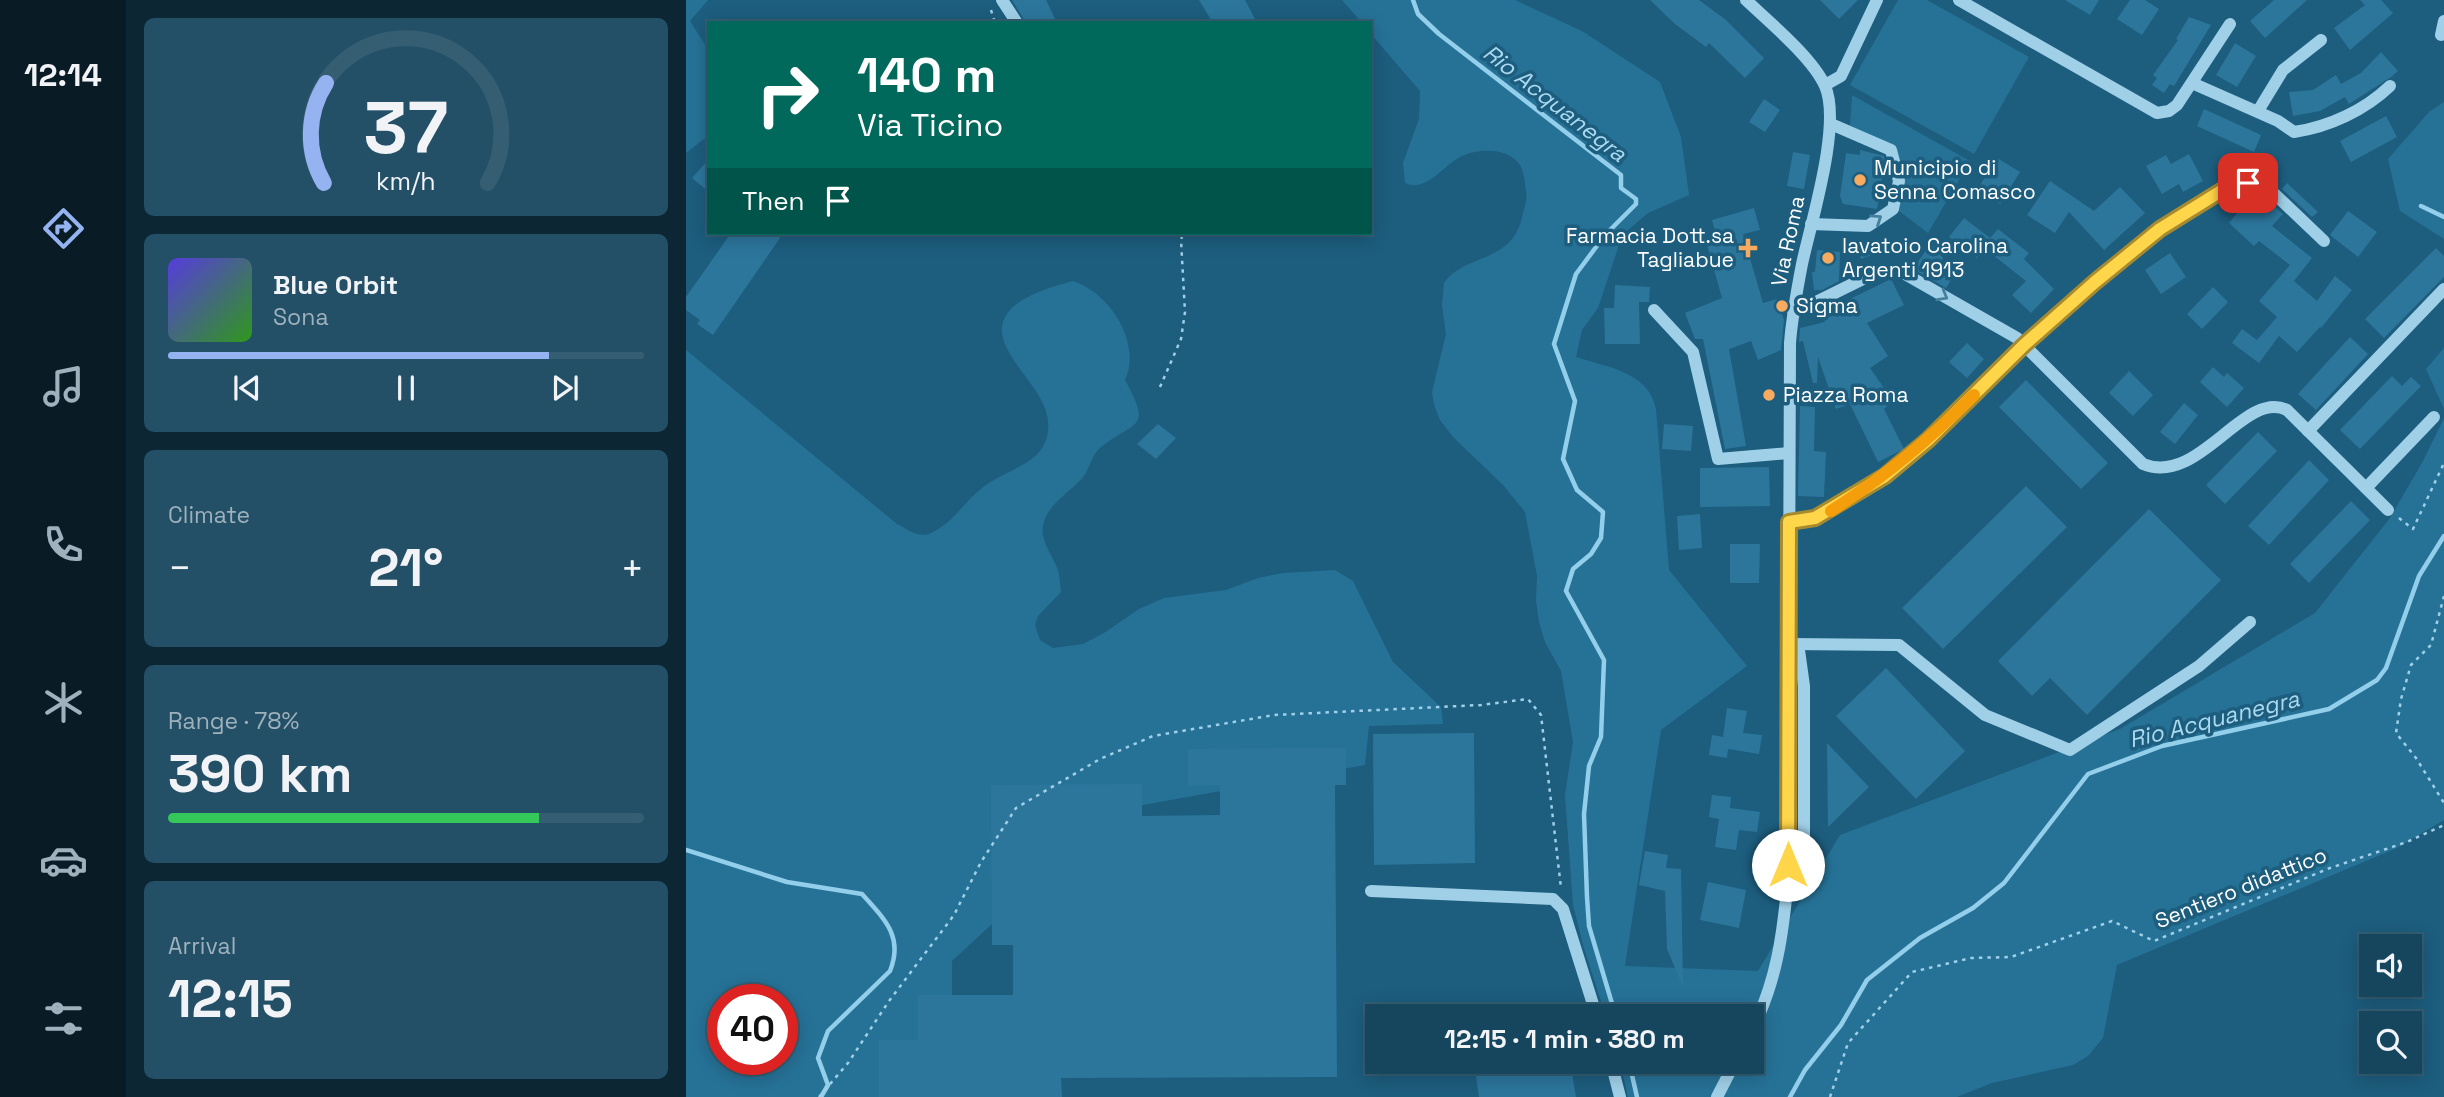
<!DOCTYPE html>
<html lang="en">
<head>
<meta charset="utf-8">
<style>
	body { margin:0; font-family:"Space Grotesk",sans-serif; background:#235067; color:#f1f3f6; height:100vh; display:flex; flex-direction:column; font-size:26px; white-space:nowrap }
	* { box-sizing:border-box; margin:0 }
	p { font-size:23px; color:#9eb1bc }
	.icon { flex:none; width:38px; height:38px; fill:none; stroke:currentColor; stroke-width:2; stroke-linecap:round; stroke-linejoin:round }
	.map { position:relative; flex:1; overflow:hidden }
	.panel { display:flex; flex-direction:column; gap:18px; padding:18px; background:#0c2634; width:560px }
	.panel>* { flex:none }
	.top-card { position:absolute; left:21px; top:21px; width:665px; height:214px; border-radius:0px; box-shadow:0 4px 18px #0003,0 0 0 2px #355e73; background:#00695c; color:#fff; overflow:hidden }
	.buttons { position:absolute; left:1673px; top:934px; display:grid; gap:14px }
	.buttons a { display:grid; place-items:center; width:63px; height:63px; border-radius:0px; background:#16465e; box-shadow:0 4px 18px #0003,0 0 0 2px #355e73; font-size:35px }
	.speed { position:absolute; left:21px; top:984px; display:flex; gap:14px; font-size:35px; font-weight:700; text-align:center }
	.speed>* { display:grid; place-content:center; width:91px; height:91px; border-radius:50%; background:#16465e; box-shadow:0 4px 18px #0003,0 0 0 2px #355e73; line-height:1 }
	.speed .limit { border:10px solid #d22; background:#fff; color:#111 }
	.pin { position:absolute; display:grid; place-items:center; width:60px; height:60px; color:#fff; margin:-30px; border-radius:14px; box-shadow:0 4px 10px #0006 }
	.me { position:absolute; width:77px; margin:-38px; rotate:0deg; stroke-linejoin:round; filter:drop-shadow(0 0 5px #0008) }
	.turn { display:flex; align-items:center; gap:24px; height:147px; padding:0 35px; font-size:32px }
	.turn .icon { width:91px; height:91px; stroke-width:2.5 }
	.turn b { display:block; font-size:49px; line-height:60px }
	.then { display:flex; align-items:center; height:66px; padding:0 35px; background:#0003; gap:14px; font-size:26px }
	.big { font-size:52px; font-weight:700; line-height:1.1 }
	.panel .card { flex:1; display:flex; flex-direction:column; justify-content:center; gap:10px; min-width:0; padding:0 24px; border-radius:10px; background:#235067 }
	.panel .dial { align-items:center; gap:0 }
	.dial svg { height:182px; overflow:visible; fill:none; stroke:#355e73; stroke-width:7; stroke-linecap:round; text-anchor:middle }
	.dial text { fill:#f1f3f6; stroke:none }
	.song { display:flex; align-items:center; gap:21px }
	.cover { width:84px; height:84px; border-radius:10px; background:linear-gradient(135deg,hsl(250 70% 55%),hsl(110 70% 35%)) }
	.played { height:7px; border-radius:4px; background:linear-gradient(90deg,#95b2f1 80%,#355e73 80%) }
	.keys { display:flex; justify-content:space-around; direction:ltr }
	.heat { display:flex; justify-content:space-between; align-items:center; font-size:38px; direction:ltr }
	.charge { height:10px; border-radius:5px; background:linear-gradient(90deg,#34c759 78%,#355e73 0) }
	.trip { position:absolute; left:679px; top:1004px; width:399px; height:70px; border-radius:0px; background:#16465e; box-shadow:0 4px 18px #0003,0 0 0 2px #355e73; font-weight:700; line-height:70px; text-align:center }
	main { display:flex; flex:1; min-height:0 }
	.menu { display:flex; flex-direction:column; width:126px; justify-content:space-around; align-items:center; background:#091c26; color:#9eb1bc }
	.menu .icon { width:49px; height:49px }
	.menu .on { color:#95b2f1 }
	.menu b { font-size:32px; color:#f1f3f6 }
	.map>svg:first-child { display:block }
</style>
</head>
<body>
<main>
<nav class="menu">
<b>12:14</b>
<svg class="icon on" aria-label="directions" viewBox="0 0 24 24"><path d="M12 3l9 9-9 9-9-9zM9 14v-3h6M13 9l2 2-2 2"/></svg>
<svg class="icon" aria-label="music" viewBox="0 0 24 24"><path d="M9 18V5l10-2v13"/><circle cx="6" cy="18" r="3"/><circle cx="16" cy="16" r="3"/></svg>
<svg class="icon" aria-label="phone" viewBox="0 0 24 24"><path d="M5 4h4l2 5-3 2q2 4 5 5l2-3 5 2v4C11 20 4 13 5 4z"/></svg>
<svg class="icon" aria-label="climate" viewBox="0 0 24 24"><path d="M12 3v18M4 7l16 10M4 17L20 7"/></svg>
<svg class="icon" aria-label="car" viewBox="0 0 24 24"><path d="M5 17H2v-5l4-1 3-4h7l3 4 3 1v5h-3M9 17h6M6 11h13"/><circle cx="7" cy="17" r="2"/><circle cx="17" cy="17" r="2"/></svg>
<svg class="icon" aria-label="filters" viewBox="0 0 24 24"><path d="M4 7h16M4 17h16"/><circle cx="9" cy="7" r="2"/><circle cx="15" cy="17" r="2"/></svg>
</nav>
<section class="panel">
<div class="card dial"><svg viewBox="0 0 100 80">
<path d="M14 69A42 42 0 1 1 86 69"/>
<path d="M14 69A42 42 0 0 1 15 25" stroke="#95b2f1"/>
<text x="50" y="56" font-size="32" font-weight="700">37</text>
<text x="50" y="72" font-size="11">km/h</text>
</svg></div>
<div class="card">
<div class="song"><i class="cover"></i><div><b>Blue Orbit</b><p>Sona</p></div></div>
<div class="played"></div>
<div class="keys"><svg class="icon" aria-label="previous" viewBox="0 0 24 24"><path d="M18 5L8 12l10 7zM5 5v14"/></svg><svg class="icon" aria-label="pause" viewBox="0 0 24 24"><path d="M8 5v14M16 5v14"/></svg><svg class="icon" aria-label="next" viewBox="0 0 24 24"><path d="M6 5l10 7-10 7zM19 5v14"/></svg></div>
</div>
<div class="card"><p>Climate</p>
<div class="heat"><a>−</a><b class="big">21°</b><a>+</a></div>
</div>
<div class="card"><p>Range · 78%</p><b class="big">390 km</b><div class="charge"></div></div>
<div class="card"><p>Arrival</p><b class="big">12:15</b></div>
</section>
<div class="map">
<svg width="1758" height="1097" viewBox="0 0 1758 1097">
	<rect width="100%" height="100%" fill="#1d5d7e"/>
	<g fill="#267297" fill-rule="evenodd">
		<path d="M0 0H22L4 21 23 51V135L0 153Z"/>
		<path d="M656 0H829L896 31 974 82 995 137 1003 195 962 213 942 230 934 242 912 308 896 330 890 357C921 367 963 372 970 409L983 570 1061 666 975 730 939 966 1072 971 1154 835 1434 729 1629 613 1704 518 1737 461 1758 418V820L1711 848 1431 965 1417 1038 1402 1056 1387 1065 1306 1083 1271 1097H942L934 1062H1066V1017H920L897 945 887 905 879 795 887 742 875 671 859 642 853 622 850 601 851 576 839 512 817 485 767 437 754 420 748 405 746 392 760 334 756 305 758 283C779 253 826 264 836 217 838 208 842 200 840 191 839 183 838 172 834 165 822 147 791 148 774 157 758 165 740 193 719 183L717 163 733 119 734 91 684 33V23H676Z"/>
		<path d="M1212 0H1241L1343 57 1288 154 1164 85Z"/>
		<path d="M1166 95 1284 161 1242 233 1213 211 1219 180 1208 146 1164 126Z"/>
		<path d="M1758 102V239L1714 211 1702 159 1743 112Z"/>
		<path d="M387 281C424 293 456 343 439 380 468 432 447 420 414 448 406 455 404 467 398 476 385 492 362 503 357 525 354 541 367 556 372 570 374 577 374 585 375 592L352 616 349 625 354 640 367 648 397 644 418 633 453 609 478 598 540 590 572 578 597 573 649 570 667 581 707 662 755 707 757 724 683 726 679 765 357 823 320 911 266 961V1097H0V350L211 524C221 529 233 539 245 533 267 523 278 502 296 488 322 467 366 464 362 421 360 388 307 352 317 322 324 298 365 287 387 281ZM37 999H96V1059H37Z"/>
		<path d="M1758 348V409L1740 369Z"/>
	</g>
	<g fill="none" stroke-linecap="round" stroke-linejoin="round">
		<g stroke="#93ceea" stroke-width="4.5">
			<path d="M727 0 732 14 753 34 935 175V188L950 199V204L919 235 890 274 868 344 889 401 877 459 891 490 917 512 915 538 905 554 887 569 880 591 918 660 915 737 903 766 898 814 901 897 903 926 930 1017"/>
			<path d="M1735 206 1758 217"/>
			<path d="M0 850 101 882 176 894C198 919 218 936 204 971L142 1031 132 1058 142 1085 135 1097"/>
			<path d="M943 1062 951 1097"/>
			<path d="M1104 1097 1119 1070 1155 1025 1181 980 1234 938 1287 908 1318 883 1402 774 1476 746 1643 709 1691 680 1700 668 1733 576 1758 536"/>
		</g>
	</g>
	<g fill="#2c769c">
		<path d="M326 0H360L371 23H340Z"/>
		<path d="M513 0H559L571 23H527Z"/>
		<path d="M964 0H1013L1040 20 1078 58 1059 78 1023 43 1020 47 989 24Z"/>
		<path d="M1134 0H1172L1153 19Z"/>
		<path d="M1379 0H1413L1404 15Z"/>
		<path d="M1444 0H1459L1473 9 1456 35 1431 19Z"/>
		<path d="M1588 0H1621L1579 38 1564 21Z"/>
		<path d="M1674 0H1695L1707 13 1664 50 1648 28 1679 5Z"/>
		<path d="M1503 17 1525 25 1488 86 1484 84 1478 93 1466 85 1471 78 1467 75 1492 40 1490 39Z"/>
		<path d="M1549 43 1570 56 1551 87 1530 75Z"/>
		<path d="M1695 52 1712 71 1705 77 1663 104 1659 97 1634 111 1607 116 1603 92 1627 90 1650 75 1655 84 1675 73Z"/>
		<path d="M1078 99 1094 110 1079 132 1063 122Z"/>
		<path d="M1518 109 1575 135 1568 152 1511 126Z"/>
		<path d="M1700 116 1711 137 1665 162 1654 141Z"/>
		<path d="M1174 150 1198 156 1199 163 1191 209 1157 204 1154 196 1160 153 1174 155Z"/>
		<path d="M1107 152 1124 155 1118 189 1101 186Z"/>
		<path d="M1503 154 1517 181 1497 192 1493 184 1476 194 1460 166 1480 155 1485 164Z"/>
		<path d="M1311 158 1334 172 1314 204 1291 190Z"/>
		<path d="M23 159V192L6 178Z"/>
		<path d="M1364 181 1408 211 1434 187 1459 213 1418 250 1383 212 1369 233 1341 215Z"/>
		<path d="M1601 183 1632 212 1626 217 1596 189Z"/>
		<path d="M1566 195 1578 206 1583 201 1597 214 1586 226 1626 258 1608 281 1631 301 1649 276 1666 290 1635 328 1634 327 1611 352 1593 336 1573 363 1546 343 1556 329 1571 340 1591 317 1573 301 1604 265 1573 241 1568 246 1543 223Z"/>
		<path d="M1068 208 1074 230 1057 234 1077 303 1091 299 1098 320 1095 350 1072 360 1065 341 1043 349 1060 446 1039 449 1017 339H1009L999 313 1036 298 1021 245 1032 242 1026 220Z"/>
		<path d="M1662 211 1691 232 1672 257 1644 235Z"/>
		<path d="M1278 218 1304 238 1312 229 1343 253 1338 259 1368 289 1345 313 1326 295 1340 281 1298 248 1291 258 1263 237Z"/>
		<path d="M45 233H88L94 238 27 335 11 324 14 320 0 310V297Z"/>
		<path d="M1186 240 1192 253 1175 259 1170 245Z"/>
		<path d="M1245 243 1257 258 1249 271 1265 280 1260 288 1227 269Z"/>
		<path d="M1750 248 1758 256V277L1698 338 1679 319Z"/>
		<path d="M1131 250 1154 252 1153 281 1136 290H1128L1126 272H1129Z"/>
		<path d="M1484 253 1500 277 1475 294 1459 270Z"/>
		<path d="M1205 279 1218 305 1181 323 1202 356 1184 368 1207 401 1198 409 1218 449 1192 462 1164 404 1150 409 1132 357 1131 383H1127L1117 341 1113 342 1114 328 1139 322 1135 313Z"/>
		<path d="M929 285 964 287 963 302H953L954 344H919L918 308H928Z"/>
		<path d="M1527 287 1542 302 1516 329 1501 314Z"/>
		<path d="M1664 337 1682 354 1630 410 1612 394Z"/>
		<path d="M1281 343 1298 359 1281 378 1263 362Z"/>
		<path d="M1527 367 1538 377 1541 373 1558 388 1541 407 1514 382Z"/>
		<path d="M1443 371 1467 395 1447 416 1423 393Z"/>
		<path d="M1706 376 1716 386 1725 377 1735 386 1674 449 1654 430Z"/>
		<path d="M1340 380 1422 463 1395 489 1313 407Z"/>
		<path d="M1498 403 1512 415 1489 444 1474 432Z"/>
		<path d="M1114 406 1129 407 1128 451 1140 452 1138 497 1112 496Z"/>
		<path d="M472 424 490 438 470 459 451 444Z"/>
		<path d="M978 424 1007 426 1005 451 976 449Z"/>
		<path d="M1572 432 1591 451 1539 504 1520 485Z"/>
		<path d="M1623 460 1643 480 1583 545 1562 526Z"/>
		<path d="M1083 467 1084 506 1014 507V468Z"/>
		<path d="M1340 486 1381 527 1257 649 1216 608Z"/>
		<path d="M1665 501 1684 520 1623 583 1604 564Z"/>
		<path d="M1463 509 1535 580 1401 715 1364 678 1346 696 1312 661Z"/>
		<path d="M1014 514 1016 548 993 550 991 516Z"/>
		<path d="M1044 544H1074L1073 583H1044Z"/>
		<path d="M1200 668 1279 751 1230 799 1150 716Z"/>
		<path d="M1041 708 1061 711 1057 733 1076 735 1073 754 1042 749 1041 758 1023 755 1026 735 1037 737Z"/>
		<path d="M788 733 789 863 688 865 687 734Z"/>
		<path d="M1141 743 1183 787 1142 827Z"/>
		<path d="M660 748V785H649L651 1077 375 1078 376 1097H193V1040H232V995H327V945H306L305 785 456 784V816L534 815V785L502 786V749Z"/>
		<path d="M1026 795 1045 797 1044 808 1074 812 1071 832 1053 830 1050 850 1029 847 1033 819 1023 817Z"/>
		<path d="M959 851 982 855 980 868 995 869 997 987 981 949 979 891 953 885Z"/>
		<path d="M1022 882 1060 890 1053 928 1014 920Z"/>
		<path d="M788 1062H884L890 1097H793Z"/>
	</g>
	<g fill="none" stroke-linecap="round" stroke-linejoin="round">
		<g stroke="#a0d0e8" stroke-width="2.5" stroke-dasharray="3.5 5" stroke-linecap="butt">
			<path d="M305 10 309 23"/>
			<path d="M152 236 158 233"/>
			<path d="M474 387 495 339 499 312 495 240 497 233"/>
			<path d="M1713 518 1727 529 1758 463"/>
			<path d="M1758 596 1745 645 1725 665 1715 699 1710 733 1730 758 1758 803"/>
			<path d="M133 1097 162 1063 203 1001 268 915 295 862 330 808 414 759 467 736 588 715 795 705 842 699 855 715 875 888"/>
			<path d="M1144 1097 1162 1043 1226 972 1285 958 1325 957 1426 921 1468 941 1644 868 1721 842 1758 825"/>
		</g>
		<g stroke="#a0d0e8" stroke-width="12">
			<path d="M316 0 331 23"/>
			<path d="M1060 0C1083 22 1127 58 1139 86 1156 124 1125 222 1116 264 1111 290 1106 317 1104 343L1102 879C1097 933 1091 981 1066 1030"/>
			<path d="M1273 0 1471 113 1483 111 1491 105 1544 24"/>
			<path d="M1755 35 1758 21"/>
			<path d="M1506 83 1592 121 1608 132C1643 127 1679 110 1704 86"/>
			<path d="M1139 85 1155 76 1191 0"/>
			<path d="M1572 111 1597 70 1635 40"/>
			<path d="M1125 224 1182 226 1207 209 1213 181 1205 150 1145 124"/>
			<path d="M968 310 1007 352 1032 459 1103 453"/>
			<path d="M1107 311 1114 310 1191 272 1212 270 1331 338 1457 464C1513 487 1558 389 1601 410L1702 510"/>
			<path d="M1622 431 1758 289"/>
			<path d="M1680 488 1748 417"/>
			<path d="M1103 522C1179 518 1282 399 1336 347 1371 313 1410 281 1448 250 1466 235 1530 187 1550 183 1558 182 1568 183 1576 182L1638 241"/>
			<path d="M1103 644 1213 645 1299 715 1384 750 1513 666 1564 622"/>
			<path d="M1102 865 1118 858V686L1113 650 1103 644"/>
			<path d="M685 891 867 899 877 909 911 1017"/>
			<path d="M925 1062 934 1097"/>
			<path d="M1031 1097 1049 1062"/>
		</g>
	</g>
	<defs><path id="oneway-chevron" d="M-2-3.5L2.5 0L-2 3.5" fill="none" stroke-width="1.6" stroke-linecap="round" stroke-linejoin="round" transform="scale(1.75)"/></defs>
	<g stroke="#44809e">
		<use href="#oneway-chevron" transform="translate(1191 219) rotate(-34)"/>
		<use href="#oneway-chevron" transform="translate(1257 296) rotate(30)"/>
	</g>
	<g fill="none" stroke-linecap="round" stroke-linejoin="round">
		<g stroke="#a68a30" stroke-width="18">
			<path id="route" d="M1102 865 1103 522 1129 518 1199 476 1242 440 1338 345 1409 282 1474 229 1548 183H1562"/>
		</g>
		<use href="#route" stroke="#ffd54a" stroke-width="12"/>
		<path stroke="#f59e0b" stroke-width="12" d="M1145 511C1201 475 1240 442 1288 395"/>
	</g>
	<g fill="#f8aa5e" stroke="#1d5d7e" stroke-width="2.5">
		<circle cx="1174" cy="180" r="7"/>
		<path d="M1058.5 237.5h7v7h7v7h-7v7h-7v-7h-7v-7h7z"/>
		<circle cx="1142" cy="258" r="7"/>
		<circle cx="1096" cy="306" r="7"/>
		<circle cx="1083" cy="395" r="7"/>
	</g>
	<g text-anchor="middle" stroke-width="7" stroke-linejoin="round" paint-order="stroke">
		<g font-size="21" fill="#fff" stroke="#1d5d7e" text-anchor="start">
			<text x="1188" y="175">Municipio di<tspan x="1188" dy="24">Senna Comasco</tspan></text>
			<text x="1048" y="243" text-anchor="end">Farmacia Dott.sa<tspan x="1048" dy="24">Tagliabue</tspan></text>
			<text x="1156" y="253">lavatoio Carolina<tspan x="1156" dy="24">Argenti 1913</tspan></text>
			<text x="1110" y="313">Sigma</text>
			<text x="1097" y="402">Piazza Roma</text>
		</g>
		<g font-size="21" fill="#fff" stroke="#1d5d7e">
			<text transform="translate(1102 241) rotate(-78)" y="7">Via Roma</text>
			<text transform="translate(1555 888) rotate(-22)" y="7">Sentiero didattico</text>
		</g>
		<g font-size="23" font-style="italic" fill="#abdaf0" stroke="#1d5d7e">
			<text transform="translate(869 103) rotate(38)" y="8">Rio Acquanegra</text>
			<text transform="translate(1528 719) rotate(-14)" y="8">Rio Acquanegra</text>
		</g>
	</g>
</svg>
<div class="buttons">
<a><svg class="icon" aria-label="sound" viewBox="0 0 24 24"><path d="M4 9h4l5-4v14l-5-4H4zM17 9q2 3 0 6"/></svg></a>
<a><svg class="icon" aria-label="search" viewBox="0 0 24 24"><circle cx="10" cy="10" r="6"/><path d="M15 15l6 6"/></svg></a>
</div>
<div class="speed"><div class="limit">40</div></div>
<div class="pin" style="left:1562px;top:183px;background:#d93025"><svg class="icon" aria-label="arrive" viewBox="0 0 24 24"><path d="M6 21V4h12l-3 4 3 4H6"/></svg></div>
<svg class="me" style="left:1102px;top:865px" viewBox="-20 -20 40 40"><circle r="19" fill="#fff"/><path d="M0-13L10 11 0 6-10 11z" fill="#ffd54a"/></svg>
<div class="trip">12:15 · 1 min · 380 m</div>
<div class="top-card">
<div class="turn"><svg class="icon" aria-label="right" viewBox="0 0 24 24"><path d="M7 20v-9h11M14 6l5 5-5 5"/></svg><div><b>140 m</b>Via Ticino</div></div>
<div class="then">Then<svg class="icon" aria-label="arrive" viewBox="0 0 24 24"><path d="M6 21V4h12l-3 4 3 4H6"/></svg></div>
</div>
</div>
</main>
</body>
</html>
